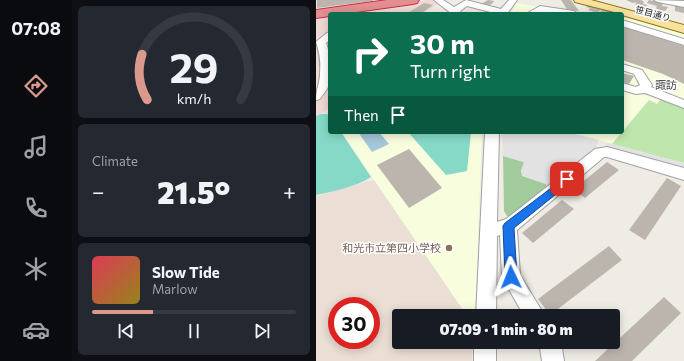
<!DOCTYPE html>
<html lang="en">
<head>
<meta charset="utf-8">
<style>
	body { margin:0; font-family:Commissioner,"Noto Sans JP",sans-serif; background:#242831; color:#f1f3f6; height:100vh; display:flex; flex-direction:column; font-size:15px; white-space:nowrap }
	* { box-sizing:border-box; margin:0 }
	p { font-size:13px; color:#9ea1a6 }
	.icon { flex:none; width:22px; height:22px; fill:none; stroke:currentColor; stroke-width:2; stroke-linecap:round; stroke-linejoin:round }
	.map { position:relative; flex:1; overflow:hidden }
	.details { display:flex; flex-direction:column; gap:6px; padding:6px; background:#0d0f14; width:244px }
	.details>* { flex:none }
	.hud { position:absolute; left:12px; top:12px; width:296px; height:122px; border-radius:4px; box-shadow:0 2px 10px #0003; background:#0b6e4f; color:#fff; overflow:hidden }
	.speed { position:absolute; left:12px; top:297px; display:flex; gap:8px; font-size:20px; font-weight:700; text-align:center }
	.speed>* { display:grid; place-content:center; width:52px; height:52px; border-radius:50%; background:#171b24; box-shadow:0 2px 10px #0003; line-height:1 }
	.speed .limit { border:6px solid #d22; background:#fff; color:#111 }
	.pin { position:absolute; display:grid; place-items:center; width:34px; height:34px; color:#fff; margin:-17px; border-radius:8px; box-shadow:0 2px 6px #0006 }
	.me { position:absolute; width:44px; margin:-22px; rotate:358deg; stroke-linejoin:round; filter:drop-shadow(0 0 3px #0008) }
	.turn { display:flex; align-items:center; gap:14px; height:84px; padding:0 16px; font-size:18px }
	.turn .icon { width:52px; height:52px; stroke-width:2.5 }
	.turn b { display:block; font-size:28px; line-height:34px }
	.then { display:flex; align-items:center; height:38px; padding:0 16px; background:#0003; gap:8px; font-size:15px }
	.big { font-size:30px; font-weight:800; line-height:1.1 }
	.details .card { flex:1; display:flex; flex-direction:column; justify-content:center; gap:6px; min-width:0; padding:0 14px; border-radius:6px; background:#242831 }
	.details .dial { align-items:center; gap:0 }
	.dial svg { height:104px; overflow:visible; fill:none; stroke:#363941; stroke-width:7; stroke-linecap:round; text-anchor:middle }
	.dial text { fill:#f1f3f6; stroke:none }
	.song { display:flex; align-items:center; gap:12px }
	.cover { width:48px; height:48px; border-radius:6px; background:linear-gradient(135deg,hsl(350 70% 55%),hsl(50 70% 35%)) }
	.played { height:4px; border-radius:2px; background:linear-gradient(90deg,#db988c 30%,#363941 30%) }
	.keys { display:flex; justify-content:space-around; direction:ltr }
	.heat { display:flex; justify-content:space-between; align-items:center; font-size:22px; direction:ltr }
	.trip { position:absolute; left:76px; top:309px; width:228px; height:40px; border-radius:4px; background:#171b24; box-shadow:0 2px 10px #0003; font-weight:800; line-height:40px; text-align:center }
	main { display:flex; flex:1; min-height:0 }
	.tab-bar { display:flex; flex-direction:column; width:72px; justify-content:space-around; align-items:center; background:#090b0e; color:#9ea1a6 }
	.tab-bar .icon { width:28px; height:28px }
	.tab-bar .current { color:#db988c }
	.tab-bar b { font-size:18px; color:#f1f3f6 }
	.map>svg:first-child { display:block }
</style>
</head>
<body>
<main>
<nav class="tab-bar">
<b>07:08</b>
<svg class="icon current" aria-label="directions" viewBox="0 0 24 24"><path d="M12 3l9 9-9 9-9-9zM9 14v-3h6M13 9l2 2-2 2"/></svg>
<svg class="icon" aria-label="music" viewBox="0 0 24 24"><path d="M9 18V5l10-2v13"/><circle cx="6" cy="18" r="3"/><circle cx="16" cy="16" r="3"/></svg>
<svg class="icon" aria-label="phone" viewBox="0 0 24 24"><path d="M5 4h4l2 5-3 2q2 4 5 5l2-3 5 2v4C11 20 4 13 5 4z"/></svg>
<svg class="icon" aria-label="climate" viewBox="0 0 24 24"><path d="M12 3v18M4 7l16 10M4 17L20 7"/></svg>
<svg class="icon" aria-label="car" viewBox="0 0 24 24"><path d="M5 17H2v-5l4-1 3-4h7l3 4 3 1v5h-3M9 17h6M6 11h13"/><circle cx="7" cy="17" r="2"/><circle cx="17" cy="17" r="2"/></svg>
</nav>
<section class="details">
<div class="card dial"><svg viewBox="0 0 100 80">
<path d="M14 69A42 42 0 1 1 86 69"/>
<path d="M14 69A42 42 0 0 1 10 34" stroke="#db988c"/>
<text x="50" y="56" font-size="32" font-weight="700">29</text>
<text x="50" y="72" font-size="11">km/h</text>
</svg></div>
<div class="card"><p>Climate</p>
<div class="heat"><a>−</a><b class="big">21.5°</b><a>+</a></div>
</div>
<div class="card">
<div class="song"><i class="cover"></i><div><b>Slow Tide</b><p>Marlow</p></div></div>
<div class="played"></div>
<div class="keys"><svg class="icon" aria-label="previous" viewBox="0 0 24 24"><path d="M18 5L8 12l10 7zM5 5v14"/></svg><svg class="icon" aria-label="pause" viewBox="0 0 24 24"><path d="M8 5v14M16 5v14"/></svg><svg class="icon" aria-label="next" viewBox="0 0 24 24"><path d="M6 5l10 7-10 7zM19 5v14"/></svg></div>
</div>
</section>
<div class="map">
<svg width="368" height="361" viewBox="0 0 368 361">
	<rect width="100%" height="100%" fill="#eeece4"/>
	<g fill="#eed9d4">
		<path d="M112 0H118L122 4 106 14H16Z"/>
		<path d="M14 14V107L10 111 0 115V16Z"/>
	</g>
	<g fill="#f8fdde">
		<path d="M200 3 223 7 277 14H194Z"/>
		<path d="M306 18 326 21 368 32V163L252 132H306Z"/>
		<path d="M25 132H166L159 316H151Z"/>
	</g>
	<path fill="#ebded4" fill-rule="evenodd" d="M58 180 151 316H83V342H157L156 361H0V196ZM21 306H55V340H21Z"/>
	<path fill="#bfe6ac" d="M345 99 368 108V163L296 144 333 100 341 104Z"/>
	<path fill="#a1cb9b" d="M187 156 208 162 205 171 207 176 230 184V190L196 218 191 216 188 211Z"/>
	<g fill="#86d9c7">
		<path d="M4 114H11L14 117V132H25L55 177C40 187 18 191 0 195V116Z"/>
		<path d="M92 132H155L151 171 130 175Z"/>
	</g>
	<g fill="#e2e2e2">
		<path d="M186 132H252L283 140 280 146 284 148 230 190V184L206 176 205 171 208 162 187 156Z"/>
		<path d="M291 143 368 163V170L289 149Z"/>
	</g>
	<path fill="#a6c6da" d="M42 132H63L73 144 56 152Z"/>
	<g fill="#bbb5ae">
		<path d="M1 0H57V1L1 8Z"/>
		<path d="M172 0 178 1 177 3 172 6 165 4Z"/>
		<path d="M245 0H255L263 11 251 9Z"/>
		<path d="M310 0H325L328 2 327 4 331 5 330 7 319 4 321 2 317 3Z"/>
		<path d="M333 0 347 3 346 6 352 7 349 11 341 9 340 8 341 6 331 3Z"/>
		<path d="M108 3 117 5 104 14H90Z"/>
		<path d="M359 4 368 6V13L359 11Z"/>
		<path d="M273 5 286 9 281 13 272 10 274 8 270 7Z"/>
		<path d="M287 9 296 12 293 14 283 13Z"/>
		<path d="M306 26 328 32 327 33 368 46V84L347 74 306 60Z"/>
		<path d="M306 73 318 76 313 84 306 82Z"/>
		<path d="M93 149 126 188 93 208 61 165Z"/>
		<path d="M291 162 303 170 269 198 258 189Z"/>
		<path d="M351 178 365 186 329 240 313 230Z"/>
		<path d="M246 200 258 209 217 243 206 233Z"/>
		<path d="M293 246 306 260 234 315 222 299Z"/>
		<path d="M348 297 365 313 316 361H279Z"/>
	</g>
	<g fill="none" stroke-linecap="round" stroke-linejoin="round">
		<g stroke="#a2a2a2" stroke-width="2">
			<g id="minor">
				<path d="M118 0H127L138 7 150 0 185 9 193 0H201L191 14H182L151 6 144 11 146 14H136Z"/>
				<path d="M338 0 368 1V7L342 2Z"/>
				<path d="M224 6 258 11 262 14H240L225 12 221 14H210Z"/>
				<path d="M306 20 368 39V45L306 26Z"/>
				<path d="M14 32V40L10 43C14 53 17 74 13 85 11 90 7 94 4 99L0 100C0 89 4 83 4 74 5 62 4 54 0 42L11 33Z"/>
				<path d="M306 64 326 70 336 85 335 87 368 100V108L329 93 320 94 306 90V83L320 87 324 85 318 74 306 70Z"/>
				<path d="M169 132H183L181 222 190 219 279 149 291 147 368 168V180L291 157H288L201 230 204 275 229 316H208L186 277 184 235 181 236 180 316H160Z"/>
				<rect x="158" y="342" width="22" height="19"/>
				<path d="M223 342H245L248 361H226Z"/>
			</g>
		</g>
		<g stroke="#8f7908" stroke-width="2">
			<path id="major" d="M258 0H275L368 25V33L306 15V14L259 2Z"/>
		</g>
		<g stroke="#d02d4a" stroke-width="2">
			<path id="highway" d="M71 0H103L101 3 97 4 26 14H14V16L0 18V10Z"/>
		</g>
		<use href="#minor" fill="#fff" fill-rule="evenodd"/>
		<use href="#major" fill="#f7e0a0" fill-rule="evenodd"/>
		<use href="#highway" fill="#e28f91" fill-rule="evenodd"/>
	</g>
	<path fill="#1a73e8" stroke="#114b97" d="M251 176 255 177 256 179 255 182 198 228 201 277 199 281 195 282 191 281 189 277 187 226 189 223Z"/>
	<circle fill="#8d6e63" stroke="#fff" stroke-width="1.5" cx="133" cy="248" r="4"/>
	<g text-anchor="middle" stroke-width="3" stroke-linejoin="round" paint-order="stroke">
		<g font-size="9" fill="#1e1e1e" stroke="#fff">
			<text transform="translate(337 14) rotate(15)" y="3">笹目通り</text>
		</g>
		<g font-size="11" fill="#515151" stroke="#fff">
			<text x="350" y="89">諏訪</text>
		</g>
		<g font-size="11" fill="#785e54" stroke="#fff" text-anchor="end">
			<text x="125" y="252">和光市立第四小学校</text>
		</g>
	</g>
</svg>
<div class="speed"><div class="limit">30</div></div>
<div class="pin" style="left:251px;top:179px;background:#d93025"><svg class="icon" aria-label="arrive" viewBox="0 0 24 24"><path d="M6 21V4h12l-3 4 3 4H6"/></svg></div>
<svg class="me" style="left:195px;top:277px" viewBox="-20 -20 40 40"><path d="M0-17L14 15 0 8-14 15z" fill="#1a73e8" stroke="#fff" stroke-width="4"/></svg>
<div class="trip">07:09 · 1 min · 80 m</div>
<div class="hud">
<div class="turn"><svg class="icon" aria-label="right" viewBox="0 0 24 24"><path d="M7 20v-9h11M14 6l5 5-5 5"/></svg><div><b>30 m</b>Turn right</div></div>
<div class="then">Then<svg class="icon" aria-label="arrive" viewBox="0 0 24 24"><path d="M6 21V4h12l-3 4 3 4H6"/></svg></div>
</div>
</div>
</main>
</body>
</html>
